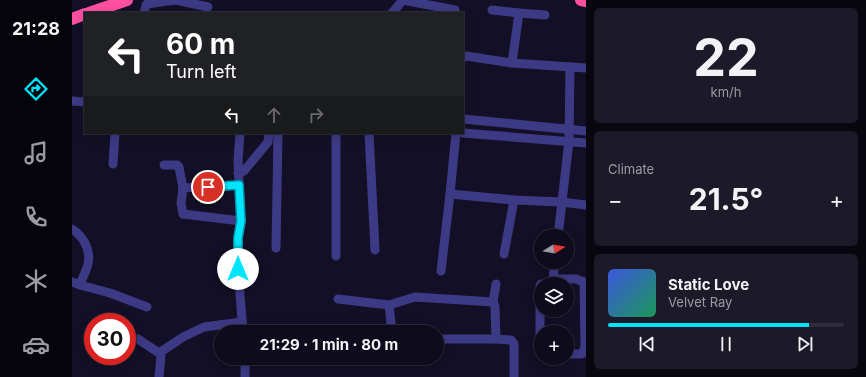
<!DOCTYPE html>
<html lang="en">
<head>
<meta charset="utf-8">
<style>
	body { margin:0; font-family:Inter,sans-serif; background:#1c1929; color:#f1f3f6; height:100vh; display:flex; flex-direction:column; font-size:15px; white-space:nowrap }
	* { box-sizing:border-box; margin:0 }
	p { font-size:13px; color:#9b9ba3 }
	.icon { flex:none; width:22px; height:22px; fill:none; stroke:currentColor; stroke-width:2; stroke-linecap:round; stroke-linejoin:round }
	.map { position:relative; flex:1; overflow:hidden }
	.drawer { display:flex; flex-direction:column; gap:8px; padding:8px; background:#08060f; width:280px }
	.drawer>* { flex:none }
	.hud { position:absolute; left:12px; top:12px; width:380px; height:122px; border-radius:0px; box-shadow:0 2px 10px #0003,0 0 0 1px #2e2b3b; background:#202124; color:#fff; overflow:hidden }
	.needle { width:26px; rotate:79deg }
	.controls { position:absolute; left:462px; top:229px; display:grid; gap:8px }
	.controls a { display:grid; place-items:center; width:40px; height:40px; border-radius:50%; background:#0e0b1c; box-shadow:0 2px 10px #0003,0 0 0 1px #2e2b3b; font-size:20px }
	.speed { position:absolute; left:12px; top:313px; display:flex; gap:8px; font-size:20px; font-weight:700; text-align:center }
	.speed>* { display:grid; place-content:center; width:52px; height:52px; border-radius:50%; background:#0e0b1c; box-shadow:0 2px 10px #0003,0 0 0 1px #2e2b3b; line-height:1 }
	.speed .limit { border:6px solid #d22; background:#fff; color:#111 }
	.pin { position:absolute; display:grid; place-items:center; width:34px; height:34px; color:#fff; margin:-17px; border:2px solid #fff; border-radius:50%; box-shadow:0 1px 4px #0007 }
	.me { position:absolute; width:44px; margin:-22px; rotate:0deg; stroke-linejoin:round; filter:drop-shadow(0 0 3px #0008) }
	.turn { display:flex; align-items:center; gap:14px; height:84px; padding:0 16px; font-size:18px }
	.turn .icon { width:52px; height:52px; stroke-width:2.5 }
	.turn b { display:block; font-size:28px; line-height:34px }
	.lanes { display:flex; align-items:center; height:38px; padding:0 16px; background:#0003; justify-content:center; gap:20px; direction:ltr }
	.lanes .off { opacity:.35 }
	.big { font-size:30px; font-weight:700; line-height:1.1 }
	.drawer .card { flex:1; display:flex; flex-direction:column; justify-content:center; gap:6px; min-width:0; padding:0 14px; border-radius:6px; background:#1c1929 }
	.drawer .dial { align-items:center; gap:0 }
	.dial b { font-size:52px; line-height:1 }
	.song { display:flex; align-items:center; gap:12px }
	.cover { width:48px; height:48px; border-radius:6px; background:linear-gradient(135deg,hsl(230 70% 55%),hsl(150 70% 35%)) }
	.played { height:4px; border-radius:2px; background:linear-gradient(90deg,#00e5ff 85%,#2e2b3b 85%) }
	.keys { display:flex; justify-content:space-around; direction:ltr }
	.heat { display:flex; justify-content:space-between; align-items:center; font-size:22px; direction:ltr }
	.trip { position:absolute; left:142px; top:325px; width:230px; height:40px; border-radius:20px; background:#0e0b1c; box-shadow:0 2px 10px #0003,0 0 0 1px #2e2b3b; font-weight:700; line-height:40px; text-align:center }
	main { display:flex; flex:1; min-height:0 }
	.dock { display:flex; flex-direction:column; width:72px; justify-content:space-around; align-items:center; background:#06040b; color:#9b9ba3 }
	.dock .icon { width:28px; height:28px }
	.dock .on { color:#00e5ff }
	.dock b { font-size:18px; color:#f1f3f6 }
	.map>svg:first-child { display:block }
</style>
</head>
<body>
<main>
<nav class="dock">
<b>21:28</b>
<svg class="icon on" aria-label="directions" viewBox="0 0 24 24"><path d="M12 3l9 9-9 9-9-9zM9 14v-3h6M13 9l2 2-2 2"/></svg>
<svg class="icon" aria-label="music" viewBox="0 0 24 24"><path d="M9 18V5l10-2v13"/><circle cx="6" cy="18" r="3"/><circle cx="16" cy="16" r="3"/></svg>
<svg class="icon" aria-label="phone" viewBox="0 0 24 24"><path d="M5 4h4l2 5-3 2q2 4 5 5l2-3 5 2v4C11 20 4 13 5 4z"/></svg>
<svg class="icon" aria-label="climate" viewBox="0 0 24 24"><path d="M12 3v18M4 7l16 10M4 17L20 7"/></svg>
<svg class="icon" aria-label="car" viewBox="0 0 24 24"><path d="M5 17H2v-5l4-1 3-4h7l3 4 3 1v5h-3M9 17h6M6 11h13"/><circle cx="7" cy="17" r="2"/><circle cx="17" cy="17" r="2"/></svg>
</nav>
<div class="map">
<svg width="514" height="377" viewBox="0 0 514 377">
	<rect width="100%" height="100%" fill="#130f26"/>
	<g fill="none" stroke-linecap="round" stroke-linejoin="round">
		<g stroke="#3d3a85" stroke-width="9">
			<path d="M104 0 136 7"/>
			<path d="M331 0 383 10V13"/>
			<path d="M420 10 447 13 473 15"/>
			<path d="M72 13 74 5 75 4 103 0"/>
			<path d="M320 13 331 0"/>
			<path d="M391 58 394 56 440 63 514 68"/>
			<path d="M440 63 447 13"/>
			<path d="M0 101 13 102"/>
			<path d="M391 119 514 131"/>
			<path d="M168 133 166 161 169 221 166 238V269L171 332"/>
			<path d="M297 133 303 250"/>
			<path d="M391 133 514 143"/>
			<path d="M41 164 43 133"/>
			<path d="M92 165H105L107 167 111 188"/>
			<path d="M166 173 172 171 196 142 197 133"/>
			<path d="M167 185 111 188 109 203 111 214 169 221"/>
			<path d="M378 194 442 200 490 202 514 205"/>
			<path d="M0 229C12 237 19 250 16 264 14 272 10 278 8 285"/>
			<path d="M486 236 497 141 498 67"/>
			<path d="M204 248 206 133"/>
			<path d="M432 254 442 200"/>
			<path d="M264 256V133"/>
			<path d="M483 262 481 279H504L512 282 513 347 510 354H495"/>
			<path d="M369 271 378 194 384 133"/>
			<path d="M0 282 8 285 38 293 75 307"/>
			<path d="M469 284 468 286V351L469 352"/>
			<path d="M266 299 317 305"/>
			<path d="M421 302 424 284"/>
			<path d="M320 332 317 305 343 297 421 302 423 307 424 339"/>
			<path d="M66 339 87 353 89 356 87 377"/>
			<path d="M365 339H424L439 340 442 344V377"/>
			<path d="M87 353 111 337 132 327 170 322"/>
			<path d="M173 358V377"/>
		</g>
		<g stroke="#ff4fa3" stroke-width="12">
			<path d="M509 0 514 1"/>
			<path d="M17 13 55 0"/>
			<path d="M0 19 13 14"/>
		</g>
	</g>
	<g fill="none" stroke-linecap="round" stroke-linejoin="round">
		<g stroke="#0095a6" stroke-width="10">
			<path id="route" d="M136 187 167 185 169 221 166 238V269"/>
		</g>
		<use href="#route" stroke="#00e5ff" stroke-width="7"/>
	</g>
</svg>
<div class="controls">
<a><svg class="needle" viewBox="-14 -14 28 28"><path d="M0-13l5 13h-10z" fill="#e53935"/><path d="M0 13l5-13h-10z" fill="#9b9ba3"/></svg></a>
<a><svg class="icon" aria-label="layers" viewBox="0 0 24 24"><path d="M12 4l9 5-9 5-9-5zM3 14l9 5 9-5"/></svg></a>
<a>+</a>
</div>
<div class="speed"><div class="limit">30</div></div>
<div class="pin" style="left:136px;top:187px;background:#d93025"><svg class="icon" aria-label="arrive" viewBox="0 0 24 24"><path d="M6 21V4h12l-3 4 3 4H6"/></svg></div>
<svg class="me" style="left:166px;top:269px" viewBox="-20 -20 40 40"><circle r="19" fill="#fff"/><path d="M0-13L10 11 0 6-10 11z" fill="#00e5ff"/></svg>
<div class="trip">21:29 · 1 min · 80 m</div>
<div class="hud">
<div class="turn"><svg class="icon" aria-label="left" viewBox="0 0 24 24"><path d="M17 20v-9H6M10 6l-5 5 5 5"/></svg><div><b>60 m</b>Turn left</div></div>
<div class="lanes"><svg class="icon" aria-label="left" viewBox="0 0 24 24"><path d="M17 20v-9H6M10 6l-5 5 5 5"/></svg><svg class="icon off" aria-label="ahead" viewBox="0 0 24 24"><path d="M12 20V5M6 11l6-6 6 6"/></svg><svg class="icon off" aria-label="right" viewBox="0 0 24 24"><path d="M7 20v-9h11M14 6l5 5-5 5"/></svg></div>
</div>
</div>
<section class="drawer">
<div class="card dial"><b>22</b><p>km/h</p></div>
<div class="card"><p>Climate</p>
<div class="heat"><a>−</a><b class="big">21.5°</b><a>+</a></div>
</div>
<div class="card">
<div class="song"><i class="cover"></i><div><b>Static Love</b><p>Velvet Ray</p></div></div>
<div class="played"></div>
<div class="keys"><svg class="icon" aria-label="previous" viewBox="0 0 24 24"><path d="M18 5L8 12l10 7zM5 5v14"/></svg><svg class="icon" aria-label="pause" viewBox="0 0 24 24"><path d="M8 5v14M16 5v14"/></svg><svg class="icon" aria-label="next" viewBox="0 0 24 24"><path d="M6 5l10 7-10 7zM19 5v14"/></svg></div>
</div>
</section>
</main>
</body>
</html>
